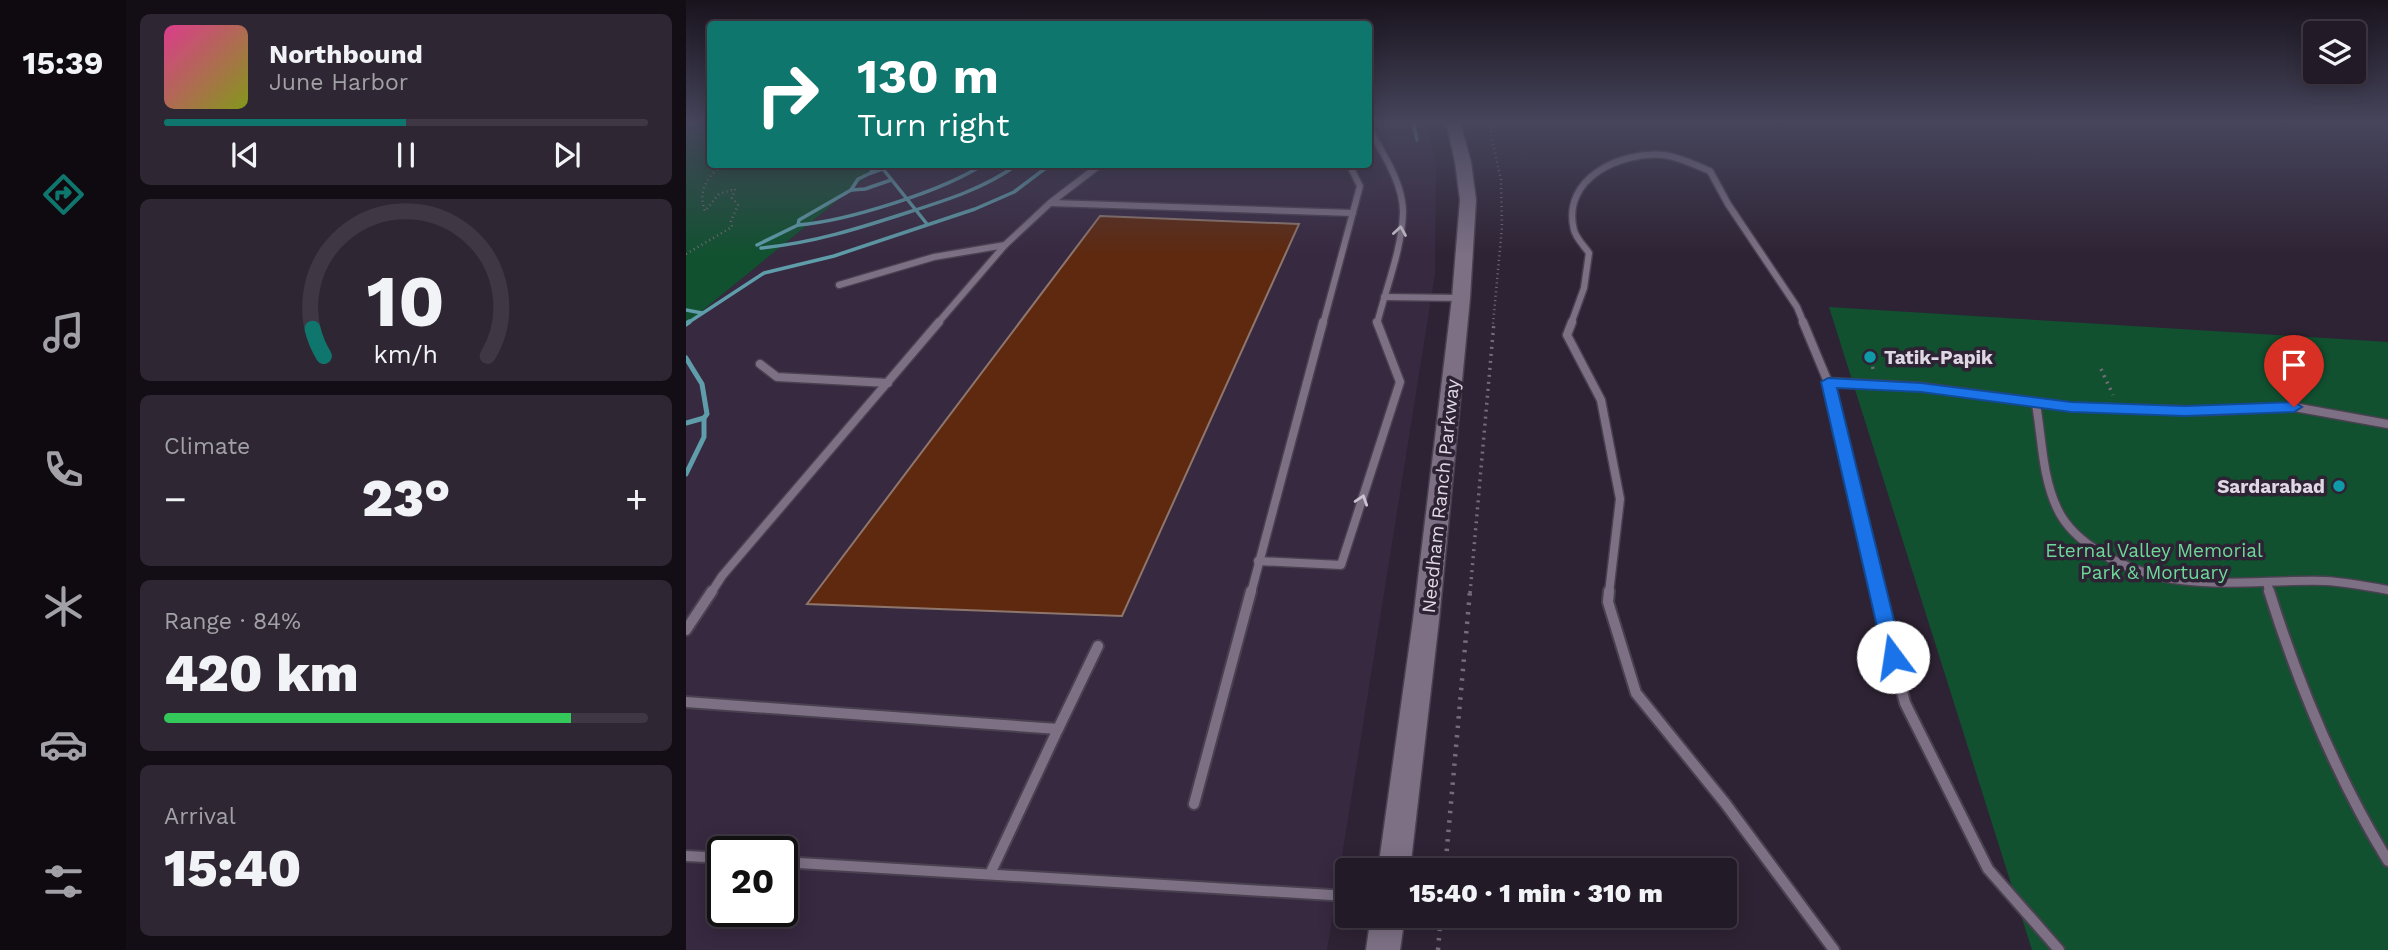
<!DOCTYPE html>
<html lang="en">
<head>
<meta charset="utf-8">
<style>
	body { margin:0; font-family:"Work Sans",sans-serif; background:#2e2733; color:#f1f3f6; height:100vh; display:flex; flex-direction:column; font-size:26px; white-space:nowrap }
	* { box-sizing:border-box; margin:0 }
	p { font-size:23px; color:#a2a1a7 }
	.icon { flex:none; width:38px; height:38px; fill:none; stroke:currentColor; stroke-width:2; stroke-linecap:round; stroke-linejoin:round }
	.map { position:relative; flex:1; overflow:hidden }
	.drawer { display:flex; flex-direction:column; gap:14px; padding:14px; background:#130e15; width:560px }
	.drawer>* { flex:none }
	.guide { position:absolute; left:21px; top:21px; width:665px; height:147px; border-radius:7px; box-shadow:0 4px 18px #0003,0 0 0 2px #3f3844; background:#0f766e; color:#fff; overflow:hidden }
	.tools { position:absolute; left:1617px; top:21px; display:grid; gap:14px }
	.tools a { display:grid; place-items:center; width:63px; height:63px; border-radius:7px; background:#221a27; box-shadow:0 4px 18px #0003,0 0 0 2px #3f3844; font-size:35px }
	.speed { position:absolute; left:21px; top:836px; display:flex; gap:14px; font-size:35px; font-weight:700; text-align:center }
	.speed>* { display:grid; place-content:center; width:91px; height:91px; border-radius:50%; background:#221a27; box-shadow:0 4px 18px #0003,0 0 0 2px #3f3844; line-height:1 }
	.speed .limit { border:4px solid #111; border-radius:10px; background:#fff; color:#111 }
	.pin { position:absolute; display:grid; place-items:center; width:60px; height:60px; color:#fff; margin:-72px -30px; border-radius:50% 50% 50% 0; rotate:-45deg; box-shadow:0 0 7px #0007 }
	.pin .icon { rotate:45deg }
	.me { position:absolute; width:77px; margin:-38px; rotate:346deg; stroke-linejoin:round; filter:drop-shadow(0 0 5px #0008) }
	.turn { display:flex; align-items:center; gap:24px; height:147px; padding:0 35px; font-size:32px }
	.turn .icon { width:91px; height:91px; stroke-width:2.5 }
	.turn b { display:block; font-size:49px; line-height:60px }
	.big { font-size:52px; font-weight:800; line-height:1.1 }
	.drawer .card { flex:1; display:flex; flex-direction:column; justify-content:center; gap:10px; min-width:0; padding:0 24px; border-radius:10px; background:#2e2733 }
	.drawer .dial { align-items:center; gap:0 }
	.dial svg { height:182px; overflow:visible; fill:none; stroke:#3f3844; stroke-width:7; stroke-linecap:round; text-anchor:middle }
	.dial text { fill:#f1f3f6; stroke:none }
	.song { display:flex; align-items:center; gap:21px }
	.cover { width:84px; height:84px; border-radius:10px; background:linear-gradient(135deg,hsl(330 70% 55%),hsl(70 70% 35%)) }
	.played { height:7px; border-radius:4px; background:linear-gradient(90deg,#0f766e 50%,#3f3844 50%) }
	.keys { display:flex; justify-content:space-around; direction:ltr }
	.heat { display:flex; justify-content:space-between; align-items:center; font-size:38px; direction:ltr }
	.charge { height:10px; border-radius:5px; background:linear-gradient(90deg,#34c759 84%,#3f3844 0) }
	.trip { position:absolute; left:649px; top:858px; width:402px; height:70px; border-radius:7px; background:#221a27; box-shadow:0 4px 18px #0003,0 0 0 2px #3f3844; font-weight:800; line-height:70px; text-align:center }
	main { display:flex; flex:1; min-height:0 }
	.tab-bar { display:flex; flex-direction:column; width:126px; justify-content:space-around; align-items:center; background:#0e0a10; color:#a2a1a7 }
	.tab-bar .icon { width:49px; height:49px }
	.tab-bar .current { color:#0f766e }
	.tab-bar b { font-size:32px; color:#f1f3f6 }
	.map>svg:first-child { display:block }
</style>
</head>
<body>
<main>
<nav class="tab-bar">
<b>15:39</b>
<svg class="icon current" aria-label="directions" viewBox="0 0 24 24"><path d="M12 3l9 9-9 9-9-9zM9 14v-3h6M13 9l2 2-2 2"/></svg>
<svg class="icon" aria-label="music" viewBox="0 0 24 24"><path d="M9 18V5l10-2v13"/><circle cx="6" cy="18" r="3"/><circle cx="16" cy="16" r="3"/></svg>
<svg class="icon" aria-label="phone" viewBox="0 0 24 24"><path d="M5 4h4l2 5-3 2q2 4 5 5l2-3 5 2v4C11 20 4 13 5 4z"/></svg>
<svg class="icon" aria-label="climate" viewBox="0 0 24 24"><path d="M12 3v18M4 7l16 10M4 17L20 7"/></svg>
<svg class="icon" aria-label="car" viewBox="0 0 24 24"><path d="M5 17H2v-5l4-1 3-4h7l3 4 3 1v5h-3M9 17h6M6 11h13"/><circle cx="7" cy="17" r="2"/><circle cx="17" cy="17" r="2"/></svg>
<svg class="icon" aria-label="filters" viewBox="0 0 24 24"><path d="M4 7h16M4 17h16"/><circle cx="9" cy="7" r="2"/><circle cx="15" cy="17" r="2"/></svg>
</nav>
<section class="drawer">
<div class="card">
<div class="song"><i class="cover"></i><div><b>Northbound</b><p>June Harbor</p></div></div>
<div class="played"></div>
<div class="keys"><svg class="icon" aria-label="previous" viewBox="0 0 24 24"><path d="M18 5L8 12l10 7zM5 5v14"/></svg><svg class="icon" aria-label="pause" viewBox="0 0 24 24"><path d="M8 5v14M16 5v14"/></svg><svg class="icon" aria-label="next" viewBox="0 0 24 24"><path d="M6 5l10 7-10 7zM19 5v14"/></svg></div>
</div>
<div class="card dial"><svg viewBox="0 0 100 80">
<path d="M14 69A42 42 0 1 1 86 69"/>
<path d="M14 69A42 42 0 0 1 9 57" stroke="#0f766e"/>
<text x="50" y="56" font-size="32" font-weight="700">10</text>
<text x="50" y="72" font-size="11">km/h</text>
</svg></div>
<div class="card"><p>Climate</p>
<div class="heat"><a>−</a><b class="big">23°</b><a>+</a></div>
</div>
<div class="card"><p>Range · 84%</p><b class="big">420 km</b><div class="charge"></div></div>
<div class="card"><p>Arrival</p><b class="big">15:40</b></div>
</section>
<div class="map">
<svg width="1702" height="950" viewBox="0 0 1702 950">
	<rect width="100%" height="100%" fill="#2e2334"/>
	<path fill="#372940" fill-rule="evenodd" d="M683 122H739L750 163 749 274 641 950H0V324L195 165 682 164ZM37 852H96V912H37Z"/>
	<g fill="#115130">
		<path d="M0 122H24V164L195 165 0 324Z"/>
		<path d="M1143 307 1702 342V950H1346Z"/>
	</g>
	<g fill="none" stroke-linecap="round" stroke-linejoin="round">
		<g stroke="#5e9da9" stroke-width="3.5">
			<path d="M727 122 731 140"/>
			<path d="M197 169 241 224"/>
			<path d="M185 173 210 164"/>
			<path d="M165 190 179 189 205 180"/>
			<path d="M112 225C161 221 257 191 298 164"/>
			<path d="M71 245 112 225 113 220 165 190 172 179 185 173 188 164"/>
			<path d="M75 248C127 243 174 228 223 212 261 200 299 188 332 164"/>
			<path d="M0 310 16 313"/>
			<path d="M0 324 78 273 148 256 289 209 328 192 365 164"/>
		</g>
		<g stroke="#5e9da9" stroke-width="5">
			<path d="M0 324 3 322"/>
			<path d="M0 358 16 384 21 414 18 418V437L0 474"/>
			<path d="M0 423 18 418"/>
		</g>
	</g>
	<path fill="#5e290f" stroke="#8f766c" stroke-width="2" d="M414 216 613 224 436 616 121 604Z"/>
	<g fill="none" stroke-linecap="round" stroke-linejoin="round">
		<g stroke="#4a4150" stroke-width="9">
			<g id="lane-far2">
				<path d="M682 126C695 151 717 182 717 212 716 249 700 288 691 324"/>
				<path d="M365 203 667 213"/>
				<path d="M153 285 248 257 319 245"/>
				<path d="M698 297 775 298"/>
				<path d="M251 324 319 245 364 203 415 164"/>
				<path d="M637 324 674 186 663 164"/>
				<path d="M885 324 898 288 903 253C898 246 890 238 888 230 875 178 935 151 978 155 994 157 1009 165 1024 171L1042 204 1111 307 1118 324"/>
			</g>
		</g>
		<g stroke="#4a4150" stroke-width="11">
			<g id="lane-far1">
				<path d="M886 322 881 335 915 400 934 499 923 593"/>
				<path d="M1117 322 1142 382 1190 593"/>
				<path d="M74 364 91 377 202 383"/>
				<path d="M1142 382 1235 387 1385 407 1521 411 1608 407 1702 424"/>
				<path d="M1350 404C1356 438 1356 476 1371 508 1380 528 1397 542 1415 553 1485 596 1561 579 1639 581 1660 582 1681 586 1702 590"/>
				<path d="M572 561 655 565 714 382 691 322"/>
				<path d="M1581 583 1584 593"/>
				<path d="M25 593 36 576 253 322"/>
				<path d="M565 593 637 322"/>
			</g>
		</g>
		<g stroke="#4a4150" stroke-width="14">
			<g id="lane">
				<path d="M923 591 922 602 950 693 1039 803 1148 950"/>
				<path d="M1190 591 1219 703 1302 869 1373 950"/>
				<path d="M1583 591C1613 686 1650 776 1702 861"/>
				<path d="M0 630 26 591"/>
				<path d="M0 702 372 729 412 646"/>
				<path d="M508 804 565 591"/>
				<path d="M0 856 37 858"/>
				<path d="M96 862 662 896"/>
				<path d="M304 874 372 729"/>
			</g>
		</g>
		<g stroke="#4a4150" stroke-width="3">
			<g id="secondary">
				<path d="M760 122H774L785 162 790 200 784 298 753 620 724 870H692L727 620 766 298 774 200 769 162Z"/>
				<path d="M685 915H719L714 950H680Z"/>
			</g>
		</g>
		<g stroke="#756b7a" stroke-width="2.5" stroke-dasharray="1 3.5" stroke-linecap="butt">
			<path d="M802 122 815 180 816 227 807 324"/>
			<path d="M130 164H141"/>
			<path d="M0 254 46 227 45 221 52 205 46 198 49 189 33 194 19 211C11 191 22 174 39 164"/>
		</g>
		<g stroke="#756b7a" stroke-width="3.5" stroke-dasharray="2 5" stroke-linecap="butt">
			<path d="M1185 360 1188 373"/>
			<path d="M1415 369 1427 395"/>
			<path d="M784 593 808 322"/>
		</g>
		<g stroke="#756b7a" stroke-width="4.5" stroke-dasharray="2.5 7" stroke-linecap="butt">
			<path d="M759 870 784 591"/>
			<path d="M752 950 755 915"/>
		</g>
		<use href="#lane-far2" stroke="#7d7085" stroke-width="6"/>
		<use href="#lane-far1" stroke="#7d7085" stroke-width="8"/>
		<use href="#lane" stroke="#7d7085" stroke-width="10"/>
		<use href="#secondary" fill="#7d7085" fill-rule="evenodd"/>
	</g>
	<defs><path id="oneway-chevron" d="M-2-3.5L2.5 0L-2 3.5" fill="none" stroke-width="1.6" stroke-linecap="round" stroke-linejoin="round" transform="scale(1.75)"/></defs>
	<g stroke="#cbc3d1">
		<use href="#oneway-chevron" transform="translate(714 231) rotate(-81)"/>
		<use href="#oneway-chevron" transform="translate(676 500) rotate(-72)"/>
	</g>
	<linearGradient id="sky" x2="0" y2="1"><stop stop-color="#19131d"/><stop offset="0.48" stop-color="#46455c"/><stop offset="1" stop-color="#46455c" stop-opacity="0"/></linearGradient>
	<rect width="1702" height="255" fill="url(#sky)"/>
	<path fill="#1a73e8" stroke="#114b97" stroke-width="2" d="M1142 378 1235 383 1385 402 1499 406 1608 402 1616 407 1608 412 1499 416 1385 412 1235 392 1151 388 1217 657 1214 663 1207 666 1200 663 1198 657 1135 382Z"/>
	<g fill="#0f9aa8" stroke="#2e2334" stroke-width="2.5">
		<circle cx="1184" cy="357" r="7"/>
		<circle cx="1653" cy="486" r="7"/>
	</g>
	<g text-anchor="middle" stroke-width="7" stroke-linejoin="round" paint-order="stroke">
		<g font-size="19" font-weight="bold" fill="#dfd8e4" stroke="#2e2334" text-anchor="start">
			<text x="1198" y="364">Tatik-Papik</text>
			<text x="1639" y="493" text-anchor="end">Sardarabad</text>
		</g>
		<g font-size="19" fill="#dfd8e4" stroke="#2e2334">
			<text transform="translate(754 496) rotate(-84)" y="7">Needham Ranch Parkway</text>
		</g>
		<g font-size="19" fill="#6dd999" stroke="#2e2334">
			<text x="1468" y="557">Eternal Valley Memorial<tspan x="1468" dy="22">Park &amp; Mortuary</tspan></text>
		</g>
	</g>
</svg>
<div class="tools">
<a><svg class="icon" aria-label="layers" viewBox="0 0 24 24"><path d="M12 4l9 5-9 5-9-5zM3 14l9 5 9-5"/></svg></a>
</div>
<div class="speed"><div class="limit">20</div></div>
<div class="pin" style="left:1608px;top:407px;background:#d93025"><svg class="icon" aria-label="arrive" viewBox="0 0 24 24"><path d="M6 21V4h12l-3 4 3 4H6"/></svg></div>
<svg class="me" style="left:1207px;top:657px" viewBox="-20 -20 40 40"><circle r="19" fill="#fff"/><path d="M0-13L10 11 0 6-10 11z" fill="#1a73e8"/></svg>
<div class="trip">15:40 · 1 min · 310 m</div>
<div class="guide">
<div class="turn"><svg class="icon" aria-label="right" viewBox="0 0 24 24"><path d="M7 20v-9h11M14 6l5 5-5 5"/></svg><div><b>130 m</b>Turn right</div></div>
</div>
</div>
</main>
</body>
</html>
